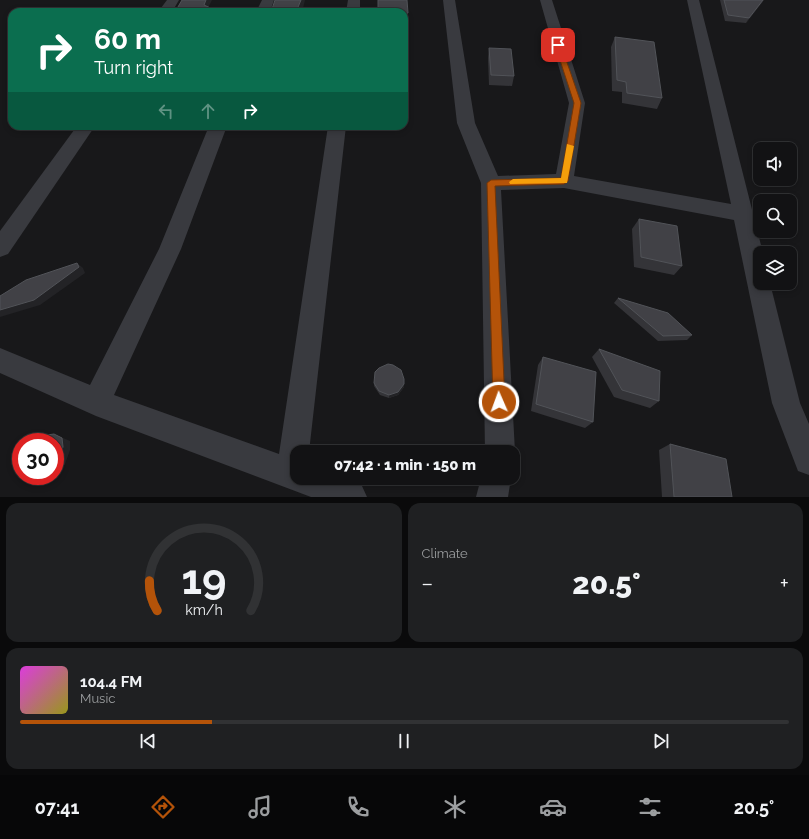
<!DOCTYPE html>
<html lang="en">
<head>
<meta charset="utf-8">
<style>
	body { margin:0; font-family:Raleway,sans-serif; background:#1f2022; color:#f1f3f6; height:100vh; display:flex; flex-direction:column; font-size:15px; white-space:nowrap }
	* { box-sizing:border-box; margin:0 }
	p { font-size:13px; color:#9c9ea0 }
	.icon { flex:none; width:22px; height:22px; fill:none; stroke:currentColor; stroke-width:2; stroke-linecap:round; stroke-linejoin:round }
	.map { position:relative; height:497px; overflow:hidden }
	.panel { display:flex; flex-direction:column; gap:6px; padding:6px; background:#0a0a0b; flex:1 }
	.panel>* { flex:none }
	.hud { position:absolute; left:8px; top:8px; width:400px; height:122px; border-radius:12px; box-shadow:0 2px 6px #0003,0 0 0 1px #313234; background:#0b6e4f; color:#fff; overflow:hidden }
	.buttons { position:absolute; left:753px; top:142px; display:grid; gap:8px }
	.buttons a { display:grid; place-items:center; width:44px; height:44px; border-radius:8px; background:#121214; box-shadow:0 2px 6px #0003,0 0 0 1px #313234; font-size:20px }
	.speed { position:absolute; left:12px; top:433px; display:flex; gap:8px; font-size:20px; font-weight:700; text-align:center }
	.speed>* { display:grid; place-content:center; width:52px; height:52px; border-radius:50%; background:#121214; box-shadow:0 2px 6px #0003,0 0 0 1px #313234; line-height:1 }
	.speed .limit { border:6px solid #d22; background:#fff; color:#111 }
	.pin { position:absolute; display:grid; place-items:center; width:34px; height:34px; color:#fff; margin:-17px; border-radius:8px; box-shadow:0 2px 6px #0006 }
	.me { position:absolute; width:44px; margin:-22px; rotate:358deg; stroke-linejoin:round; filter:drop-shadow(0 0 3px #0008) }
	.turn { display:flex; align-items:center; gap:14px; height:84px; padding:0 20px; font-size:18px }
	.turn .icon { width:52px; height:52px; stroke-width:2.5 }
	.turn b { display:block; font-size:28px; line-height:34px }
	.lanes { display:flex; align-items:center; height:38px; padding:0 20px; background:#0003; justify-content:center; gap:20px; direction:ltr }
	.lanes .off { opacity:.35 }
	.big { font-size:30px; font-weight:800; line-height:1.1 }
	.panel .tile { flex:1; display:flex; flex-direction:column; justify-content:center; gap:6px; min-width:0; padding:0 14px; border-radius:12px; background:#1f2022 }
	.panel .dial { align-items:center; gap:0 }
	.dial svg { height:104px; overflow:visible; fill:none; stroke:#313234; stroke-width:7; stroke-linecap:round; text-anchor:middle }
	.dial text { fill:#f1f3f6; stroke:none }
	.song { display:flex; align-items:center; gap:12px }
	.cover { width:48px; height:48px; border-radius:6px; background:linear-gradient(135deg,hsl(300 70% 55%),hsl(60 70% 35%)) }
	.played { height:4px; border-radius:2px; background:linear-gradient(90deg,#b45309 25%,#313234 25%) }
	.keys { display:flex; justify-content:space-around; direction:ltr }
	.heat { display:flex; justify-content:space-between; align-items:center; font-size:22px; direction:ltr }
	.panel .tiles { flex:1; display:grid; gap:6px; grid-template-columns:1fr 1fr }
	.tile:last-child { grid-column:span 2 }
	.trip { position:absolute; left:290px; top:445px; width:230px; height:40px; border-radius:12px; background:#121214; box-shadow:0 2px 6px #0003,0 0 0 1px #313234; font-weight:800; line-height:40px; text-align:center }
	.tabs { display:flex; height:64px; justify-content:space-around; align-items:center; background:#070708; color:#9c9ea0 }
	.tabs .icon { width:28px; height:28px }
	.tabs .current { color:#b45309 }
	.tabs b { font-size:18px; color:#f1f3f6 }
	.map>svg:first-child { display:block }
</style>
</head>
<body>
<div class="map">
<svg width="809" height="497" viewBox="0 0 809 497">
	<rect width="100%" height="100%" fill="#18181a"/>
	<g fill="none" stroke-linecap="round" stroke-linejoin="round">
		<g fill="#393a3f" fill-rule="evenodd">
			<path d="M167 0H179L172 12H158Z"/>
			<path d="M262 0H274L270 12H256Z"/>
			<path d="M348 0H360V12H346Z"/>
			<path d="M443 0H455L475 123 498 176 556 174 569 103 540 0H552L585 103 574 176 731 204 687 0H699L763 253H760V283H770L800 403 809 424V475L798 471 772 403 734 220 564 188 501 190 515 452 513 456V452H485L481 183 457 123Z"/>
			<path d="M77 126H95L8 254 0 257V231Z"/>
			<path d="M209 126H227L181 249 114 395 279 454 328 126H346L309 452H297V478H342L362 486 367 497H311L96 416 0 373V348L90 385 159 249Z"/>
			<path d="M481 478H511L508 497H476Z"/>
		</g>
	</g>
	<g fill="#343438">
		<path d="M720 0H764L746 23 725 21Z"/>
		<path d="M615 37 662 98 657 109 622 103V92L612 91 611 47Z"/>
		<path d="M489 48 514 76 512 86 489 85 488 58Z"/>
		<path d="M639 219 682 266 674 275 634 267 632 229Z"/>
		<path d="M618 298 692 335 687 340 658 341 614 303Z"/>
		<path d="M599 349 659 401 650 408 614 397 592 357Z"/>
		<path d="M543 357 593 422 585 428 531 411 538 365Z"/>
		<path d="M374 383 404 387 398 395 389 398 380 395 374 386Z"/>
		<path d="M670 444 732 497H662L659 450Z"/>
		<path d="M25 476H52L45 480 38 481 29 479Z"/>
	</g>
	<g fill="#232326">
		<path d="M206 0H212L206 12 204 5Z"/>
		<path d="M301 0H305L302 12H296Z"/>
		<path d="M763 0H764L746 23 749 18Z"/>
		<path d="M408 13V22L404 23V14Z"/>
		<path d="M77 263 83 268 85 273 40 305 0 317V310Z"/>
		<path d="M404 379V387L398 395 389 398V395Z"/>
		<path d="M54 434 70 441V450L65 464 55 474Z"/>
		<path d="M39 476H52L45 480 37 477Z"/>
	</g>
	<g fill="#414146" stroke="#515358">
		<path d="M182 0H206L204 5 217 11 216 12H175Z"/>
		<path d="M275 0H301L296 12H271Z"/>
		<path d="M378 0H407L408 13 404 14V12H378Z"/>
		<path d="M724 0H763L749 18 728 15Z"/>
		<path d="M615 37 654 42 662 98 627 93 626 82 617 80Z"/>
		<path d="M489 48 511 49 514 76 491 75Z"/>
		<path d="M639 219 677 226 682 266 641 257Z"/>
		<path d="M77 263 79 267 34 300 0 310V296L26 280Z"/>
		<path d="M618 298 668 313 692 335 663 336Z"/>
		<path d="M599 349 660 371 659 401 622 390Z"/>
		<path d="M543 357 596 372 593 422 536 404Z"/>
		<path d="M388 364 393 365 401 370 404 379V384L398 392 389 395 379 391 374 383 375 372 379 368Z"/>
		<path d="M54 434 62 438 63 447 57 462 55 464V442H31L33 440 40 436Z"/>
		<path d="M670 444 726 459 732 497H674Z"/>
		<path d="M21 453V474L19 473 18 460Z"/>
		<path d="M25 476H39L37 477 29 479Z"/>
	</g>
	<path fill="#b45309" stroke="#753606" d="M558 43 561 45 581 103 568 181 564 184 495 186 505 402 503 406 499 408 495 406 493 402 487 183 491 180 561 178 574 103 555 45Z"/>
	<path fill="#f59e0b" d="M567 144 574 146 567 183 510 184 509 182 513 179 561 178Z"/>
</svg>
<div class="buttons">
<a><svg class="icon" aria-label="sound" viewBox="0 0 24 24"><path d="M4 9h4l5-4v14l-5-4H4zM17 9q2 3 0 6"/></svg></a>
<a><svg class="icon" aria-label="search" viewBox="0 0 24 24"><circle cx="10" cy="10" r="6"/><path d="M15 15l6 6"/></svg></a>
<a><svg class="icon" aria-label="layers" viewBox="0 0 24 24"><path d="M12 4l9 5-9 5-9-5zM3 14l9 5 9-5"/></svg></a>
</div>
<div class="speed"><div class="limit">30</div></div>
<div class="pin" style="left:558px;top:45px;background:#d93025"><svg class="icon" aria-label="arrive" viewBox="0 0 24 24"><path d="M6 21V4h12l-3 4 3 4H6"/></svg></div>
<svg class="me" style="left:499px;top:402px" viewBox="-20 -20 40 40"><circle r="17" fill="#b45309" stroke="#fff" stroke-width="3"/><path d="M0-11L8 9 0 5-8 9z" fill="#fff"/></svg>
<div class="trip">07:42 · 1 min · 150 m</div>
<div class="hud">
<div class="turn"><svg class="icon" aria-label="right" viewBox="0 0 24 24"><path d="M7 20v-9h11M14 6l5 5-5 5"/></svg><div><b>60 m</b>Turn right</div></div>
<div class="lanes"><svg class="icon off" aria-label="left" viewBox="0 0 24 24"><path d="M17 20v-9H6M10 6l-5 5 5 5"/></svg><svg class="icon off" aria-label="ahead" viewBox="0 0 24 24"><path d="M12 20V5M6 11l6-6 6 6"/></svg><svg class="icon" aria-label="right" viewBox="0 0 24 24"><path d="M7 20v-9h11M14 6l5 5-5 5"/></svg></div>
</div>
</div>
<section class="panel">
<div class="tiles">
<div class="tile dial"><svg viewBox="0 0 100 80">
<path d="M14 69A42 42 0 1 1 86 69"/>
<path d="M14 69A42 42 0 0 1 8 46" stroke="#b45309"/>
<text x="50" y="56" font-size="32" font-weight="700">19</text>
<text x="50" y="72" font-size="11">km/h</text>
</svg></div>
<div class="tile"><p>Climate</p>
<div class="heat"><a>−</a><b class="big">20.5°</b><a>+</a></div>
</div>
<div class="tile">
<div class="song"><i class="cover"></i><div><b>104.4 FM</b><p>Music</p></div></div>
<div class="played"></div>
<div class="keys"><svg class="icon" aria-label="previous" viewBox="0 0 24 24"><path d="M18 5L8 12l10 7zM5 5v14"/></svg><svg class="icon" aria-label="pause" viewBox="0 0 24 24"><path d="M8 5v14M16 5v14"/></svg><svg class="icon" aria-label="next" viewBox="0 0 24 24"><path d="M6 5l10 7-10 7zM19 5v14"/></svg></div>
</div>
</div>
</section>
<nav class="tabs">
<b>07:41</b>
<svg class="icon current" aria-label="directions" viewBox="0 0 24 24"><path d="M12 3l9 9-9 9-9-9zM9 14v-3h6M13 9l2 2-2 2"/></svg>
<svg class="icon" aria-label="music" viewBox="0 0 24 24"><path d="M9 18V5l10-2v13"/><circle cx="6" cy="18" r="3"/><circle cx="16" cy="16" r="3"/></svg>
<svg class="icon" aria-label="phone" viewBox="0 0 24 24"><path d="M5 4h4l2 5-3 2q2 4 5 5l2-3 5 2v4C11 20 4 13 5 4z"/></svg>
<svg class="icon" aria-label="climate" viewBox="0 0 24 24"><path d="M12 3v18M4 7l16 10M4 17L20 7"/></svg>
<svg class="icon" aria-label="car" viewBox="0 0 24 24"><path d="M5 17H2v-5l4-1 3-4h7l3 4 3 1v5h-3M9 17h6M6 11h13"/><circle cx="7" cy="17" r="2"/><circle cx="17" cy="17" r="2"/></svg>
<svg class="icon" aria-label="filters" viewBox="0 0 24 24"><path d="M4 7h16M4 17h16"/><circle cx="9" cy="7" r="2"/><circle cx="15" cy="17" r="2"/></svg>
<b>20.5°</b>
</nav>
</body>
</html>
